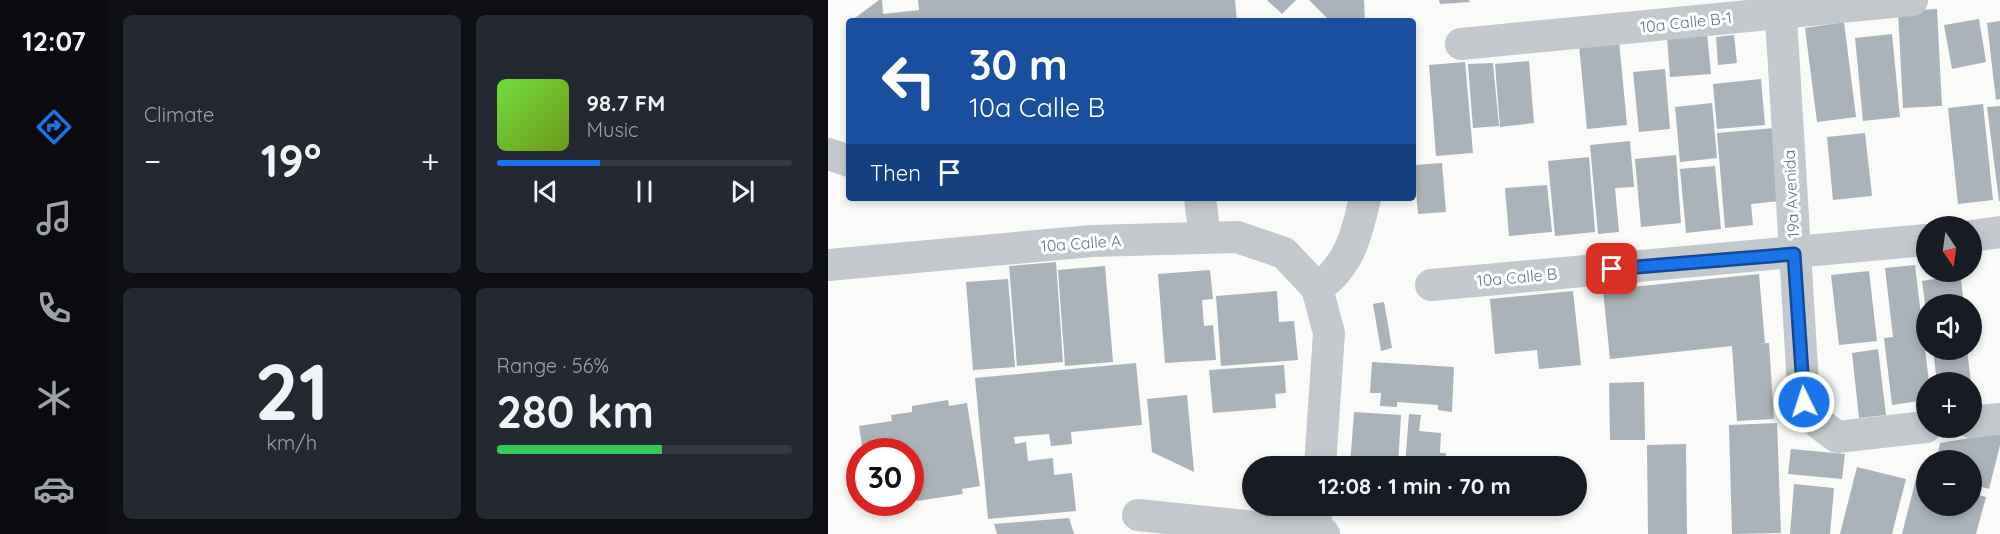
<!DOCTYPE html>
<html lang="en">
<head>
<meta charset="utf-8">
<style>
	body { margin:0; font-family:Quicksand,sans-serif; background:#242831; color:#f1f3f6; height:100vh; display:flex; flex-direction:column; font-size:22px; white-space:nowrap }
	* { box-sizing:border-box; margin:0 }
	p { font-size:20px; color:#9ea1a6 }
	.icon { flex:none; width:33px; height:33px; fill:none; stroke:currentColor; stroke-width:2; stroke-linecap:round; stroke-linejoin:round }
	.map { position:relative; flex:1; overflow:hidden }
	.panel { display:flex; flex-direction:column; gap:15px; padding:15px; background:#0d0f14; width:720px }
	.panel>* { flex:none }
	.guide { position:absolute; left:18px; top:18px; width:570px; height:183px; border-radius:6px; box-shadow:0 3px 9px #0003; background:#1a4fa0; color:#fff; overflow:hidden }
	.needle { width:39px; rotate:167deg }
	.fabs { position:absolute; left:1088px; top:216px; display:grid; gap:12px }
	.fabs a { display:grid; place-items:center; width:66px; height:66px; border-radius:50%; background:#171b24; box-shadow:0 3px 9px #0003; font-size:30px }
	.speed { position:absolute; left:18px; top:438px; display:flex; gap:12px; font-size:30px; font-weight:700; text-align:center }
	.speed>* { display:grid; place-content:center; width:78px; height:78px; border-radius:50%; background:#171b24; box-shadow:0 3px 9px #0003; line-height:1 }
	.speed .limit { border:9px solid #d22; background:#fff; color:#111 }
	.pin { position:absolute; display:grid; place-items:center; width:51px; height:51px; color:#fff; margin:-26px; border-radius:12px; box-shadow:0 3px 9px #0006 }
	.me { position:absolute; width:66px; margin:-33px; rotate:356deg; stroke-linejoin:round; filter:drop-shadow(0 0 4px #0008) }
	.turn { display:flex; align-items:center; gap:21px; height:126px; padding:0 24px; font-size:27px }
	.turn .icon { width:78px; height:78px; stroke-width:2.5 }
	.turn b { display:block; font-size:42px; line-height:51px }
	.then { display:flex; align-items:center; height:57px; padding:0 24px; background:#0003; gap:12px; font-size:22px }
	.big { font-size:45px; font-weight:700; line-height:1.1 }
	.panel .tile { flex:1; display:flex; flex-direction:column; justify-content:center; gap:9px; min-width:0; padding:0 21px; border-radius:9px; background:#242831 }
	.panel .dial { align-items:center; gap:0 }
	.dial b { font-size:78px; line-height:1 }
	.song { display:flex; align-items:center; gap:18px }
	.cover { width:72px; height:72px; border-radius:9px; background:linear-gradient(135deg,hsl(100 70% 55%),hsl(80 70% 35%)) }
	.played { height:6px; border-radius:3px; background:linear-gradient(90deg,#1a73e8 35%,#363941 35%) }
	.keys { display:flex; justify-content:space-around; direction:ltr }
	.heat { display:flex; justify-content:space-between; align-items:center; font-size:33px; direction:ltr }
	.charge { height:9px; border-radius:4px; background:linear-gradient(90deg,#34c759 56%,#363941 0) }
	.panel .tiles { flex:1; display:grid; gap:15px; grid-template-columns:repeat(2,1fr) }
	.trip { position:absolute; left:414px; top:456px; width:345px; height:60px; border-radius:30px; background:#171b24; box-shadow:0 3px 9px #0003; font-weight:700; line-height:60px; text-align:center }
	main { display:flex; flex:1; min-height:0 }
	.menu { display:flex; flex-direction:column; width:108px; justify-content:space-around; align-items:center; background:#090b0e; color:#9ea1a6 }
	.menu .icon { width:42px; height:42px }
	.menu .selected { color:#1a73e8 }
	.menu b { font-size:27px; color:#f1f3f6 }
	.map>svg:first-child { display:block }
</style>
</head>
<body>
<main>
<nav class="menu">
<b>12:07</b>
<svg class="icon selected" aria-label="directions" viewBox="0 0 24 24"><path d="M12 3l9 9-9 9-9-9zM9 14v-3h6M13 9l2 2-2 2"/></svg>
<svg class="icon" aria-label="music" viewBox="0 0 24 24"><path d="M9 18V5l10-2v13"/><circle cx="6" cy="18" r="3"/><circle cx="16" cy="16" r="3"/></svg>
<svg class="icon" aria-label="phone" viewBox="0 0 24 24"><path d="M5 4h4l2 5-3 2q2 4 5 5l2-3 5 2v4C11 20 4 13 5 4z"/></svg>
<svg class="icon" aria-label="climate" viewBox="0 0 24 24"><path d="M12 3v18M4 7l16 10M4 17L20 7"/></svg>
<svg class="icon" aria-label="car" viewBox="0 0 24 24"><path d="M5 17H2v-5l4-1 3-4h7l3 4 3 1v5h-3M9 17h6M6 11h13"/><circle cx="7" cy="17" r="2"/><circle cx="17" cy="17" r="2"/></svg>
</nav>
<section class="panel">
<div class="tiles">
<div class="tile"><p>Climate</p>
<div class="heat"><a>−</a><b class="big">19°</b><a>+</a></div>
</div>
<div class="tile">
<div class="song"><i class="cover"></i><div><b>98.7 FM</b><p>Music</p></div></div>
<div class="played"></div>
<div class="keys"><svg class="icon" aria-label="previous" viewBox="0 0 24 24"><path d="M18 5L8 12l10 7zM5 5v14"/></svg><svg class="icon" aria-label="pause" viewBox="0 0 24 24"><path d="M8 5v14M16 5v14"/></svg><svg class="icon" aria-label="next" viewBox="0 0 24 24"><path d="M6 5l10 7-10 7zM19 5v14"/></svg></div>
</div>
<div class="tile dial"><b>21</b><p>km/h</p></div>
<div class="tile"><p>Range · 56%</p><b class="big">280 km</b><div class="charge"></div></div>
</div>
</section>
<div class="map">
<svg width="1172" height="534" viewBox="0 0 1172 534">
	<rect width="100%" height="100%" fill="#fafaf8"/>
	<g fill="#aab3b9">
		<path d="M51 0H54L55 14 91 10 90 0H407L409 21H23Z"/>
		<path d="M439 0H468L454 14Z"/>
		<path d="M481 0H536L537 21H502Z"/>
		<path d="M611 0H641L642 2 612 4Z"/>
		<path d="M1109 9 1114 106 1075 108 1070 11Z"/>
		<path d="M1151 19 1158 62 1124 69 1116 25Z"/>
		<path d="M1172 21V99L1168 100 1159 23Z"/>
		<path d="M1016 22 1028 117 989 122 977 28Z"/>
		<path d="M879 33 883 74 842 77 839 37Z"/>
		<path d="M1064 34 1072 117 1035 121 1027 38Z"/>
		<path d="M906 35 909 63 890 65 888 37Z"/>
		<path d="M791 41 799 125 759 129 751 45Z"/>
		<path d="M701 61 706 123 672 127 667 64Z"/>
		<path d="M637 62 645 153 608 156 601 65Z"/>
		<path d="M665 63 671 126 645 128 640 64Z"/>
		<path d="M837 69 842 129 811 132 805 72Z"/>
		<path d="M933 79 937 125 889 129 885 84Z"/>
		<path d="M884 103 889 158 852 162 847 107Z"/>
		<path d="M1155 104 1165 200 1130 204 1120 108Z"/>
		<path d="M1172 106V201H1171L1159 107Z"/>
		<path d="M947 128 953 201 923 204 925 225 897 228 889 133Z"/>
		<path d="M1037 133 1044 196 1005 200 999 137Z"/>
		<path d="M802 141 806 187 787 188 791 232 770 234 762 145Z"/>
		<path d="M848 155 853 223 813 227 807 159Z"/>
		<path d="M761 157 767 232 727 236 720 161Z"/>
		<path d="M614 163 618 212 590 214 586 165Z"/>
		<path d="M887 166 893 229 858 233 852 169Z"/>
		<path d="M719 185 724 232 681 236 677 188Z"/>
		<path d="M228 262 235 362 189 366 181 266Z"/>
		<path d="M1087 265 1101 382H1098V400L1064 405 1056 338 1065 337 1057 268Z"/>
		<path d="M277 266 285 362 237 366 230 270Z"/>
		<path d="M382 270 385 299 374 300 376 326 385 325 388 360 337 363 330 274Z"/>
		<path d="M1041 271 1049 341 1011 345 1003 275Z"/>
		<path d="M1113 272H1132L1136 304H1097L1094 281 1113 278Z"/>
		<path d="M931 274 937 343 927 344 941 343 946 419 909 421 904 346 782 359 775 290Z"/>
		<path d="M180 279 187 367 145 370 138 282Z"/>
		<path d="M449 291 451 322 466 321 470 360 393 366 388 296Z"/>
		<path d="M745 291 753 365 711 369 709 350 667 354 662 299Z"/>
		<path d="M556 302 564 348 553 351 545 304Z"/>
		<path d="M1050 349 1058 415 1031 418 1024 353Z"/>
		<path d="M1105 350H1139L1143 382H1109Z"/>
		<path d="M544 362 626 367 624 412 610 410V405L569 402V407L552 406 553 393H542Z"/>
		<path d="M308 363 314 425 243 432 244 444 223 446 221 434 186 437 187 444 198 442 200 461 225 458 226 475 244 473 248 511 160 519 147 378Z"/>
		<path d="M456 365 458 393 447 394 448 408 385 413 381 370Z"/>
		<path d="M816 382 817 440H782L781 383Z"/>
		<path d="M359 395 366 472 324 452 319 399Z"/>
		<path d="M120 400 121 406 139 403 152 486 134 489 135 494 89 501 88 495 82 496V452H35L31 426 64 421 63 415 84 412V406Z"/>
		<path d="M526 412 573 415 570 466H522Z"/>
		<path d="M581 414 593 415 591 431 613 433 612 453H618L617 466H577Z"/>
		<path d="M949 423 953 533 904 534 901 425Z"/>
		<path d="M1172 433V445L1161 489 1143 484V460H1108L1112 443Z"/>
		<path d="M858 444 859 534H820L819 445Z"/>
		<path d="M963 449 1017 454 1014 479 960 474Z"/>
		<path d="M1029 467 1078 479 1064 534H1012Z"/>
		<path d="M1088 479 1098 482V506H1143V493L1158 497 1148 534H1074Z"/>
		<path d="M966 484 1006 488 1002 534H962Z"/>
		<path d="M590 506H615V510L590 509Z"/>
		<path d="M241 518 246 534H169L166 524Z"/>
	</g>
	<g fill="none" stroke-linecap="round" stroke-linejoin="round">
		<g stroke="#c3c8cc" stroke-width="32">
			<path d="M952 0 976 402 988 421 1009 437 1098 427"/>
			<path d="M633 44 1084 0"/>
			<path d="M0 154 21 161"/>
			<path d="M372 198 377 238"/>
			<path d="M1143 236 1172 232"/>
			<path d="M0 265 264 241 409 237 456 253 489 288 501 333 492 466"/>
			<path d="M603 285 1098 240"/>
			<path d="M489 288C521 267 529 234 537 198"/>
			<path d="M1143 422 1172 419"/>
			<path d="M310 515 496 534"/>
			<path d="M486 534 489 506"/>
		</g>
	</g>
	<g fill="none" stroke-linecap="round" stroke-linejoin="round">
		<g stroke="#114b97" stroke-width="15">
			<path id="route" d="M784 269 966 254 976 402"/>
		</g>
		<use href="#route" stroke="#1a73e8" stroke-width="10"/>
	</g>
	<g text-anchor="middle" stroke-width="6" stroke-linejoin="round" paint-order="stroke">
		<g font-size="16" fill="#657683" stroke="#fff">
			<text transform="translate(858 22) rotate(-6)" y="6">10a Calle B-1</text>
			<text transform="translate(963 194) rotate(-93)" y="6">19a Avenida</text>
			<text transform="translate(253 243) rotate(-4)" y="6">10a Calle A</text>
			<text transform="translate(689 277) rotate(-5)" y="6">10a Calle B</text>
		</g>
	</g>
</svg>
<div class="fabs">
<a><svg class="needle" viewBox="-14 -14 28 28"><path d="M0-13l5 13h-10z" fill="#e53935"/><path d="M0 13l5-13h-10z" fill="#9ea1a6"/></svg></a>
<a><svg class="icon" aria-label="sound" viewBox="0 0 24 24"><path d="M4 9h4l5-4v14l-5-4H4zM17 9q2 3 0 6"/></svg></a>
<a>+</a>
<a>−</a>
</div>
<div class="speed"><div class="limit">30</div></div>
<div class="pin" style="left:784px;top:269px;background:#d93025"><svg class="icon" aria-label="arrive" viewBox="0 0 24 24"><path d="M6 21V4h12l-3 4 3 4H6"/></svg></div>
<svg class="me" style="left:976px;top:402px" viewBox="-20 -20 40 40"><circle r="17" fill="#1a73e8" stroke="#fff" stroke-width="3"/><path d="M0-11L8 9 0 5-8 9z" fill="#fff"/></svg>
<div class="trip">12:08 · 1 min · 70 m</div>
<div class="guide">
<div class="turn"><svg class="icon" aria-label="left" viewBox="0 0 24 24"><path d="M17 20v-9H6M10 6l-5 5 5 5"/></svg><div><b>30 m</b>10a Calle B</div></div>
<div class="then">Then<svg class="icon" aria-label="arrive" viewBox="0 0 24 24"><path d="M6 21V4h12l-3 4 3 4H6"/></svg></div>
</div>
</div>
</main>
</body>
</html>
